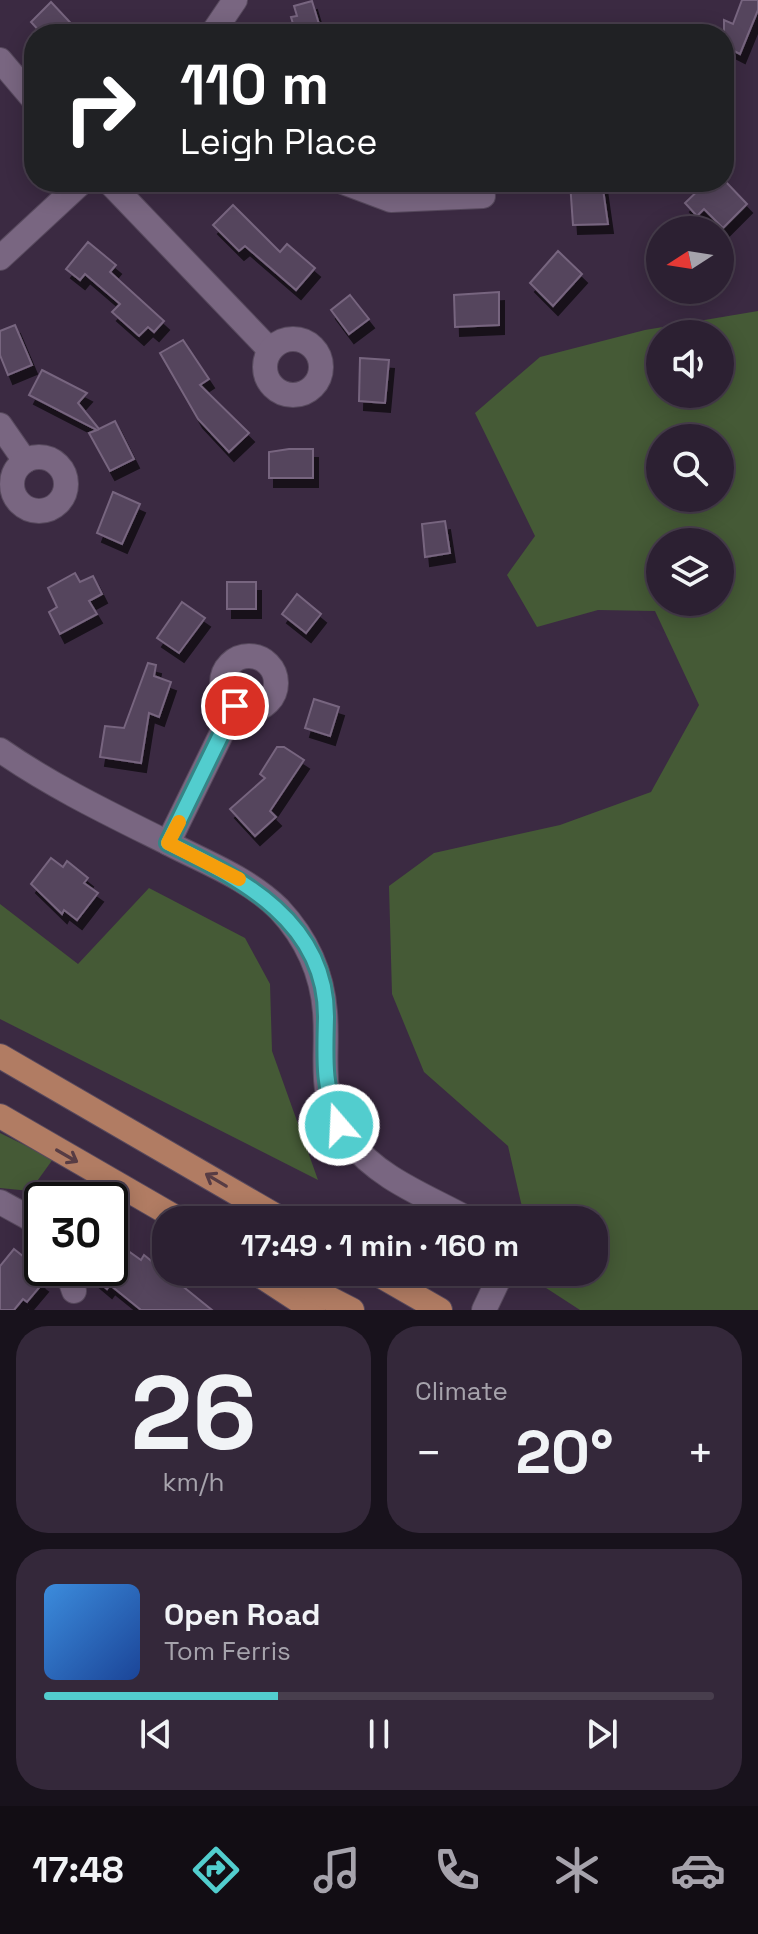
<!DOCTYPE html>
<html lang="en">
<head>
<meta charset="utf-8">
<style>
	body { margin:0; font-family:"Space Grotesk",sans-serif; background:#34283a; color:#f1f3f6; height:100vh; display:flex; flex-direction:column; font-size:30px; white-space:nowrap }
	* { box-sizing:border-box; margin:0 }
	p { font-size:26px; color:#a6a3ac }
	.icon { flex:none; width:44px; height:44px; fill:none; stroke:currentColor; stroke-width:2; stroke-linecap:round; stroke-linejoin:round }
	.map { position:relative; height:1310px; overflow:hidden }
	.panel { display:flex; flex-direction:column; gap:16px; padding:16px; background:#18121c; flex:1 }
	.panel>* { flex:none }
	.hud { position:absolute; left:24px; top:24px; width:710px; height:168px; border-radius:32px; box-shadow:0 4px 20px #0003,0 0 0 2px #483e4d; background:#202124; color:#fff; overflow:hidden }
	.needle { width:52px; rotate:258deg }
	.fabs { position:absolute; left:646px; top:216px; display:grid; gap:16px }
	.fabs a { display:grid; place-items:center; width:88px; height:88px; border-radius:50%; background:#2c2032; box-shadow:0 4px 20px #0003,0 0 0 2px #483e4d; font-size:40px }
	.speed { position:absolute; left:24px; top:1182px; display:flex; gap:16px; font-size:40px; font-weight:700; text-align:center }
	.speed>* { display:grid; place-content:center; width:104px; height:104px; border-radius:50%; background:#2c2032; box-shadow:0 4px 20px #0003,0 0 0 2px #483e4d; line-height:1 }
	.speed .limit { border:4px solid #111; border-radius:12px; background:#fff; color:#111 }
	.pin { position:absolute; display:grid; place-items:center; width:68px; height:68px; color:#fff; margin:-34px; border:4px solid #fff; border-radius:50%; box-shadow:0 2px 8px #0007 }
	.me { position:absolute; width:88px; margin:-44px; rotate:341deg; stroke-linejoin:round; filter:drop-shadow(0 0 6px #0008) }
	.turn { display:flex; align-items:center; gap:28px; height:168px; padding:0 24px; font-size:36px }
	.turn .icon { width:104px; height:104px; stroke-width:2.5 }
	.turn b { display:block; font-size:56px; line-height:68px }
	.big { font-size:60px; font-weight:800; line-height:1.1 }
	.panel .tile { flex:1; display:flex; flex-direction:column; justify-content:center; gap:12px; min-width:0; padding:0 28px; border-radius:32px; background:#34283a }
	.panel .dial { align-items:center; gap:0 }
	.dial b { font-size:104px; line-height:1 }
	.song { display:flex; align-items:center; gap:24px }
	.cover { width:96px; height:96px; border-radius:12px; background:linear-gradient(135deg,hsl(210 70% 55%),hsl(220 70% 35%)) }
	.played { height:8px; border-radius:4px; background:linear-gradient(90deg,#52cdce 35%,#483e4d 35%) }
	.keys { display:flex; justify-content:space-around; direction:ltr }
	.heat { display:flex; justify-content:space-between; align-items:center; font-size:44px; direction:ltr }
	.panel .tiles { flex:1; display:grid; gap:16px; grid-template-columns:1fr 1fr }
	.tile:last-child { grid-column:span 2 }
	.trip { position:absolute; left:152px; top:1206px; width:456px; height:80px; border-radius:32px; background:#2c2032; box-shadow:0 4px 20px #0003,0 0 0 2px #483e4d; font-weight:800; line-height:80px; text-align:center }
	.menu { display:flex; height:128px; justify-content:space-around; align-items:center; background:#120d14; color:#a6a3ac }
	.menu .icon { width:56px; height:56px }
	.menu .selected { color:#52cdce }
	.menu b { font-size:36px; color:#f1f3f6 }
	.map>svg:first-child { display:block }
</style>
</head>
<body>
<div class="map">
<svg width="758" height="1310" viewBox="0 0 758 1310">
	<defs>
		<filter id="shadow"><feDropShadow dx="5" dy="9" stdDeviation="0" flood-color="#0009"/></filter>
	</defs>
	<rect width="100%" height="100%" fill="#3b2a42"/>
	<g fill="#455a36" fill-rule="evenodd">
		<path d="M758 311V1310H580L540 1284 537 1272H594V1220H525L508 1146 424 1072 392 994 389 886 434 853 560 825 651 792 699 705 655 611 598 610 537 627 507 575 535 536 475 413 540 357 645 330ZM660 334H720V394H660ZM660 438H720V498H660ZM660 542H720V602H660Z"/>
		<path d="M149 888 245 938 270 984 272 1051 318 1180 0 1019V904L78 964Z"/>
		<path d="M0 1133 53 1159 30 1191 0 1188Z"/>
	</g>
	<g fill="#55445d" stroke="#77657f" stroke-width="2" filter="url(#shadow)">
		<path d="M742 0H758V10L740 54 724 46V20L733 24Z"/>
		<path d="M312 1 322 34H296L291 17 297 16 294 6Z"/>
		<path d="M51 2 81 34H42L31 22Z"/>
		<path d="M570 182H602L608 224 573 225Z"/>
		<path d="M707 182H726L747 204 723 228 704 209 697 216 685 203Z"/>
		<path d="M233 205 280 252 287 244 315 268 296 290 245 246 239 251 213 225Z"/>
		<path d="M88 242 116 265 110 272 164 321 154 332 148 327 139 336 112 312 120 304 85 274 80 280 66 269Z"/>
		<path d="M558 251 582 274 553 306 530 283Z"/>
		<path d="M499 292V325L455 327 454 295Z"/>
		<path d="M350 295 369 319 349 334 331 310Z"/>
		<path d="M15 325 32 365 8 375 0 355V331Z"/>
		<path d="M183 340 209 379 200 385 249 433 229 452 198 419 160 353Z"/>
		<path d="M360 358 389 360 385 403 359 401Z"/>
		<path d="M42 370 87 393 78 403 99 429 115 421 134 459 110 471 89 433 97 430 29 395Z"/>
		<path d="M289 449H313V478H269V452Z"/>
		<path d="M113 492 140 504 122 544 97 533Z"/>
		<path d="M445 521 450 553 425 557 422 524Z"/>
		<path d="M75 573 80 582 93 576 102 594 89 601 97 614 60 634 49 612 57 607 48 588Z"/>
		<rect x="227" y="582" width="29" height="27"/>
		<path d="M297 594 321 614 306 633 282 614Z"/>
		<path d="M182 602 205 618 179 653 157 638Z"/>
		<path d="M148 663 156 665 154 676 171 682 159 717 149 713 141 763 100 757 105 726 124 728Z"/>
		<path d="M314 699 339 707 330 736 305 728Z"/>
		<path d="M277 747H284L304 760 270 811 276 817 255 836 230 809 265 778 260 774Z"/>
		<path d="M51 858 63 867 67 861 88 878 84 883 98 893 77 920 64 910 62 914 31 884Z"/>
		<path d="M110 1238 141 1260 144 1255 212 1310H141L110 1285 107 1289 82 1268H110Z"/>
		<path d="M14 1249 44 1273 39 1280 43 1283 27 1302 23 1299 14 1310H0V1266Z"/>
	</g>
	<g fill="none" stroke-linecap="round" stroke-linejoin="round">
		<g stroke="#57495d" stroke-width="26">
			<g id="minor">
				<path d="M212 34 235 0"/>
				<path d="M0 60 34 100"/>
				<path d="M109 182 270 350"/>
				<path d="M343 182 391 200 483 196"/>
				<path d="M0 258 82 182"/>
				<circle cx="293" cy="367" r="28"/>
				<path d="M0 425 25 461"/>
				<circle cx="39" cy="484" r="27"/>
				<circle cx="249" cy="683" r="27"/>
				<path d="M0 750C53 787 112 815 170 844 207 863 249 879 279 909 307 939 322 972 325 1012 329 1061 315 1096 349 1140 378 1179 429 1197 470 1220"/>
				<path d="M168 843 235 706"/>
				<path d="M0 1202 31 1219 42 1231"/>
				<path d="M66 1268 74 1291"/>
				<path d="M484 1310 502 1272"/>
			</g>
		</g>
		<g stroke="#57495d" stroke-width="26">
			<g id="major">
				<path d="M0 1056 283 1220"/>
				<path d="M0 1116 180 1220"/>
				<path d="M255 1272 313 1310"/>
				<path d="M278 1272 352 1310"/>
				<path d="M374 1272 440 1310"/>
			</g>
		</g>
		<use href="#minor" stroke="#796681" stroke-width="24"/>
		<use href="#major" stroke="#b17c63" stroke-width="24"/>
	</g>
	<defs><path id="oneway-shaft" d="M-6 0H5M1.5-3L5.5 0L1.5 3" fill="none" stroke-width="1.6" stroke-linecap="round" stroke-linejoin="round" transform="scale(2)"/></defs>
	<g stroke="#573c44">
		<use href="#oneway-shaft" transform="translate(67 1156) rotate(30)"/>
		<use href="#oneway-shaft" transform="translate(216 1180) rotate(-149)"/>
	</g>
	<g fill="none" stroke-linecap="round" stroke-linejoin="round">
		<g stroke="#358586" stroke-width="20">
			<path id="route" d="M235 706 168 843C242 879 327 922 326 1018 325 1058 323 1088 339 1125"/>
		</g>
		<use href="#route" stroke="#52cdce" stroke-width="14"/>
		<path stroke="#f59e0b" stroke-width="14" d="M179 822 168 843 239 879"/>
	</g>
</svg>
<div class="fabs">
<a><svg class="needle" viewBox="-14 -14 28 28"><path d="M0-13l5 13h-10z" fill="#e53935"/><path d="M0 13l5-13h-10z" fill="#a6a3ac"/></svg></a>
<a><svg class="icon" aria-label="sound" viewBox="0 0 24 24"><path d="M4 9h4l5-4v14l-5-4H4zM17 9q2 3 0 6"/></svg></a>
<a><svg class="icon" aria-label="search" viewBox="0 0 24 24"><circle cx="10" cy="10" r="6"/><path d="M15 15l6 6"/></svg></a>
<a><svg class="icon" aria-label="layers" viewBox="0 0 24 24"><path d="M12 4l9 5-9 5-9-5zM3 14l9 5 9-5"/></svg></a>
</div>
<div class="speed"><div class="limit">30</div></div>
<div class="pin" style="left:235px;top:706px;background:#d93025"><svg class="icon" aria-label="arrive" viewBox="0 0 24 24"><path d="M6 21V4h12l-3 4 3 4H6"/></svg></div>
<svg class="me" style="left:339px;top:1125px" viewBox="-20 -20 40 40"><circle r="17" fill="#52cdce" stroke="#fff" stroke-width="3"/><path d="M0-11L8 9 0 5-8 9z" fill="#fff"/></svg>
<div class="trip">17:49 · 1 min · 160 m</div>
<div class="hud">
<div class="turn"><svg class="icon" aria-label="right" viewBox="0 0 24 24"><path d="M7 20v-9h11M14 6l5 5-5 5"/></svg><div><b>110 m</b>Leigh Place</div></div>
</div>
</div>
<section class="panel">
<div class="tiles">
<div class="tile dial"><b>26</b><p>km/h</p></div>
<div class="tile"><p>Climate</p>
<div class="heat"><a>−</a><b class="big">20°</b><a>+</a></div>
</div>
<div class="tile">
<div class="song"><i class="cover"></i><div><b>Open Road</b><p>Tom Ferris</p></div></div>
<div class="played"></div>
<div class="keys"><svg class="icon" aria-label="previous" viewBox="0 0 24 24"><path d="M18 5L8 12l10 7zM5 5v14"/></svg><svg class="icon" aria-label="pause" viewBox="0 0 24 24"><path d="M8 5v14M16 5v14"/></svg><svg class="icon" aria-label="next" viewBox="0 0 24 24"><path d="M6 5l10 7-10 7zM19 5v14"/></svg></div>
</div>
</div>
</section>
<nav class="menu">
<b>17:48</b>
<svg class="icon selected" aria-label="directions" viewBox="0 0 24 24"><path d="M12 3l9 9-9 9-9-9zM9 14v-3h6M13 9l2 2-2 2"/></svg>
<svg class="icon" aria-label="music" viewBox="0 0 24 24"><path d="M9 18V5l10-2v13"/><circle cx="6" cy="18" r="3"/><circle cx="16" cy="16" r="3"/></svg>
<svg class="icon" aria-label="phone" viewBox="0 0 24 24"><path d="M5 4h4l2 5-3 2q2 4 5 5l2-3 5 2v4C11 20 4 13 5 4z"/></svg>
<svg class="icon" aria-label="climate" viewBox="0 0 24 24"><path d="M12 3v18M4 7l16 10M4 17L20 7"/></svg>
<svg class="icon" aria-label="car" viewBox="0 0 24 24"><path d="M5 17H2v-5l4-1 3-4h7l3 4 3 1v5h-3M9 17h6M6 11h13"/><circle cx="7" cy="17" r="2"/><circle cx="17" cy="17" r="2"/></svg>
</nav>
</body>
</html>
